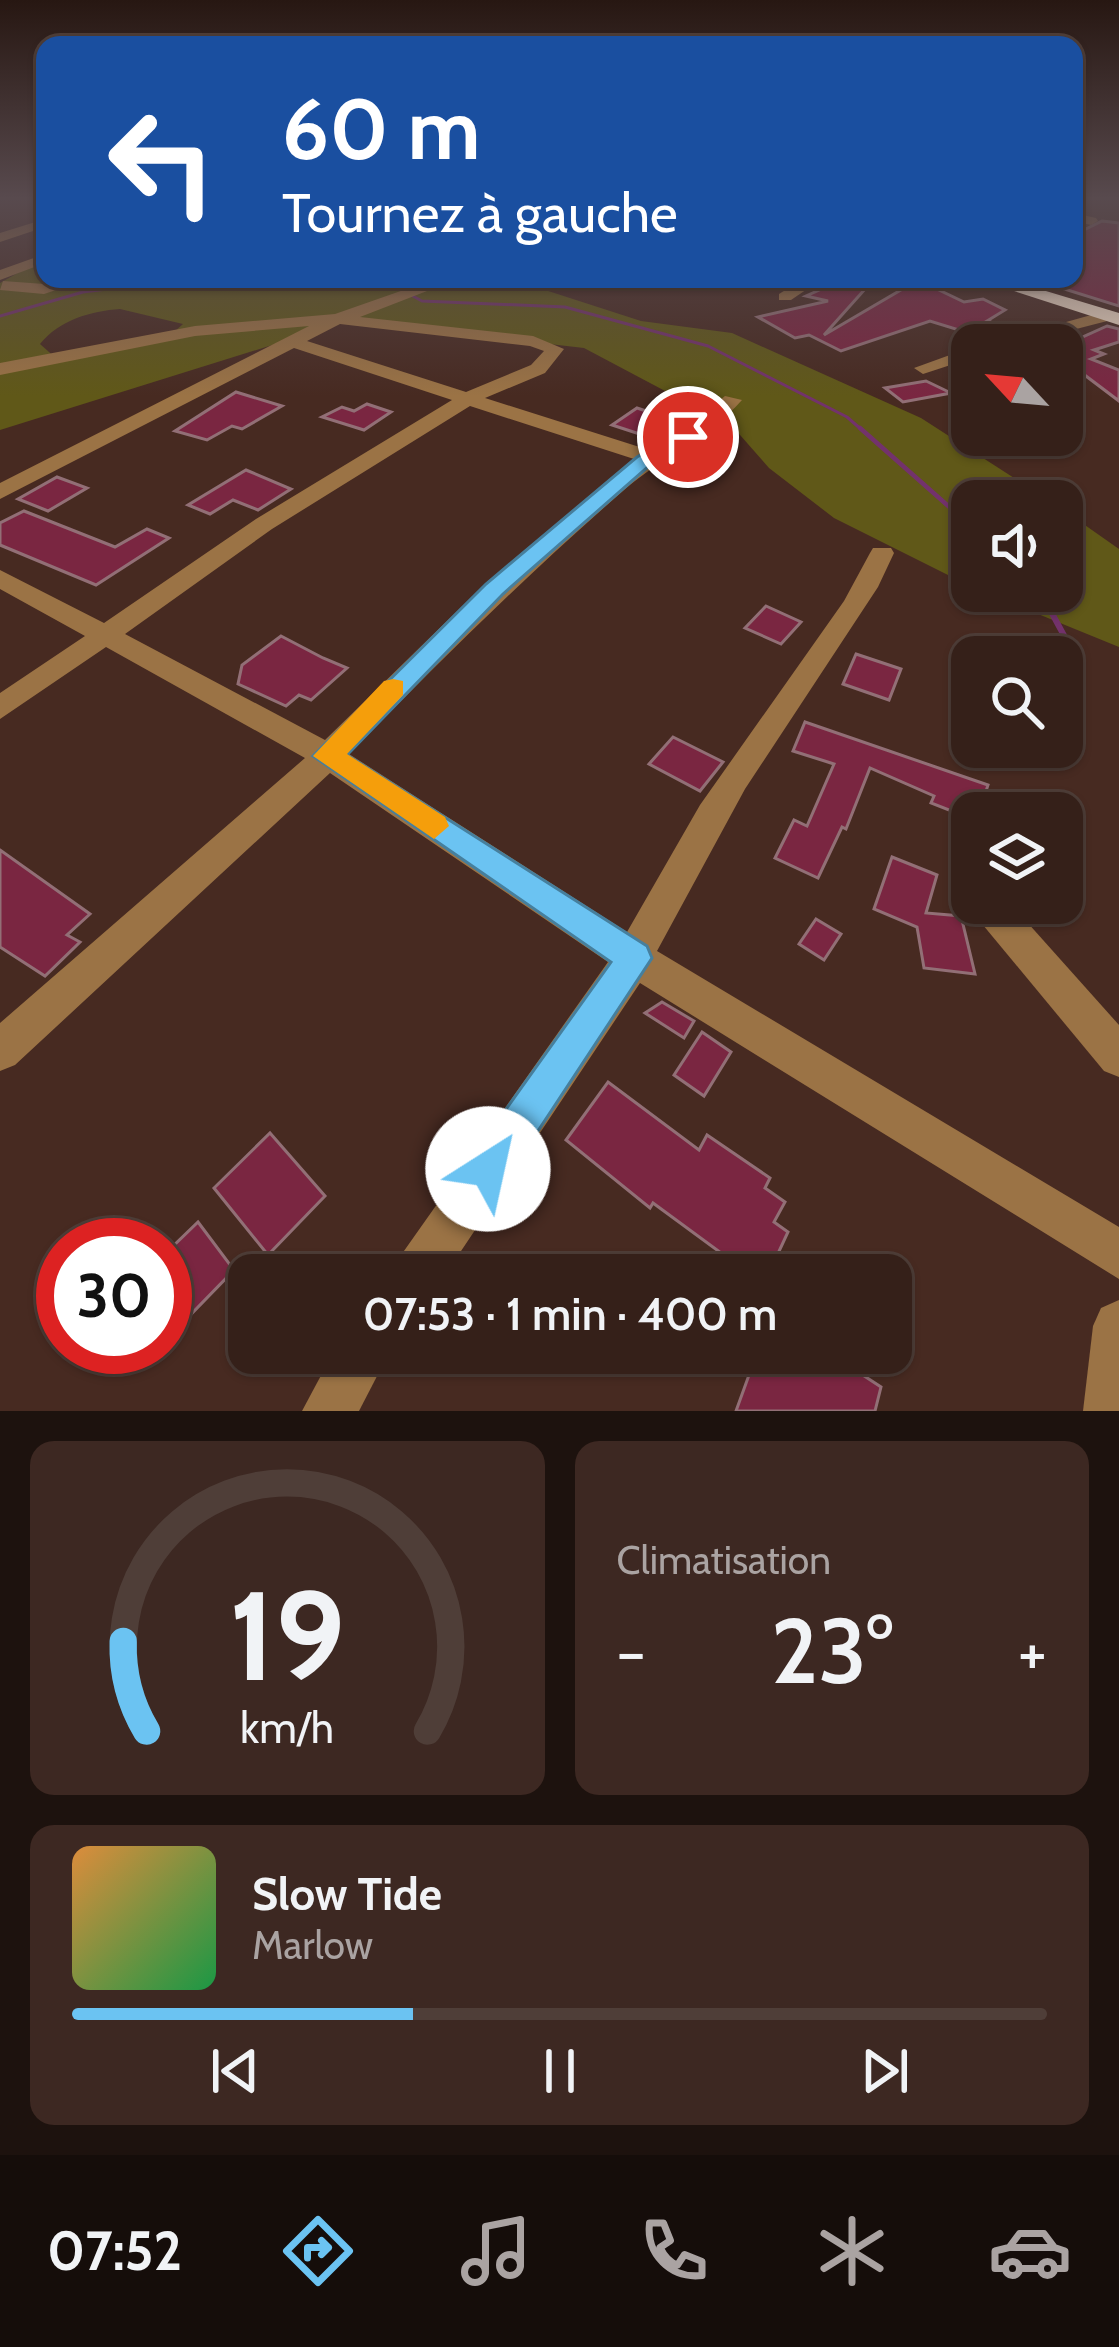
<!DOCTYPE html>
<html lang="fr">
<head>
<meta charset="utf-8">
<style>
	body { margin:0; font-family:Cabin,sans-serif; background:#3d2822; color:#f1f3f6; height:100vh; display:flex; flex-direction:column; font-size:45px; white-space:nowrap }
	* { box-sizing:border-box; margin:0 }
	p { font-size:39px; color:#aaa3a2 }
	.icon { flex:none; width:66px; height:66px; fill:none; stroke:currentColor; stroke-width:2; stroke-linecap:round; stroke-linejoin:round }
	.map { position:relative; height:1411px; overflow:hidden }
	.details { display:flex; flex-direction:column; gap:30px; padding:30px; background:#1d120e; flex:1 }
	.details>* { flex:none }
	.guide { position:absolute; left:36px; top:36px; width:1047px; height:252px; border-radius:24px; box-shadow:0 3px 9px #0004,0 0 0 3px #4f3e38; background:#1a4fa0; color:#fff; overflow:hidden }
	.needle { width:78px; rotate:296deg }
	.fabs { position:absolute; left:951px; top:324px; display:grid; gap:24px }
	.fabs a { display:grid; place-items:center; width:132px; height:132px; border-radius:24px; background:#352019; box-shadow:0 3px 9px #0004,0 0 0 3px #4f3e38; font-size:60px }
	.speed { position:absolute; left:36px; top:1218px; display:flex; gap:24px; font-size:60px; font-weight:700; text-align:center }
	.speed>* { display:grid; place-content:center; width:156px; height:156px; border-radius:50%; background:#352019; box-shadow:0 3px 9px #0004,0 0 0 3px #4f3e38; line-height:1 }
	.speed .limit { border:18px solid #d22; background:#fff; color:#111 }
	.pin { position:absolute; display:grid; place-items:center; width:102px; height:102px; color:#fff; margin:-51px; border:6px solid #fff; border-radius:50%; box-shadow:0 3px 12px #0007 }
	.me { position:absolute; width:132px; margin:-66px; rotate:35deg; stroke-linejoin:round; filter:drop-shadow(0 0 9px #0008) }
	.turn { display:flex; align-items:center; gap:42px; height:252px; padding:0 48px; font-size:54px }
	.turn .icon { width:156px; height:156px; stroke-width:2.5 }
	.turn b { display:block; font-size:84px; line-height:102px }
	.big { font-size:90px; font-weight:600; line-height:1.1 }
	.details .widget { flex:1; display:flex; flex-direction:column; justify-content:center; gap:18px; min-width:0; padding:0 42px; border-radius:24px; background:#3d2822 }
	.details .dial { align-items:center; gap:0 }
	.dial svg { height:312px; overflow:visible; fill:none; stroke:#4f3e38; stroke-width:7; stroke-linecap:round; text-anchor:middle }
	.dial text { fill:#f1f3f6; stroke:none }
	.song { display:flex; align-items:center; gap:36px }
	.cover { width:144px; height:144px; border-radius:18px; background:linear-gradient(135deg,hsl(30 70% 55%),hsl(140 70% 35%)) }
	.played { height:12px; border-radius:6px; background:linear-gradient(90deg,#6bc3f2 35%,#4f3e38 35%) }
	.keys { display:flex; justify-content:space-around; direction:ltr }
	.heat { display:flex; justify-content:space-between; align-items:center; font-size:66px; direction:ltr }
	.details .tiles { flex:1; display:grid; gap:30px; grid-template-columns:1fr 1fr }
	.widget:last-child { grid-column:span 2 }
	.trip { position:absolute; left:228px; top:1254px; width:684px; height:120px; border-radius:24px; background:#352019; box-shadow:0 3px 9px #0004,0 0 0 3px #4f3e38; font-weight:600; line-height:120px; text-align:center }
	.tab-bar { display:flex; height:192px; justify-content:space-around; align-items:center; background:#150d0a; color:#aaa3a2 }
	.tab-bar .icon { width:84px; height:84px }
	.tab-bar .current { color:#6bc3f2 }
	.tab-bar b { font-size:54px; color:#f1f3f6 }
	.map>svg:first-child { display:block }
</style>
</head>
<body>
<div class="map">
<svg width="1119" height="1411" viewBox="0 0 1119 1411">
	<rect width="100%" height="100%" fill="#472a21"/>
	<g fill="#605818" fill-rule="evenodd">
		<path d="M30 266 45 267V279H397L386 289H542L641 321 732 333 921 418 1050 501H972V587L834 518 769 468 733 427 584 348 349 321 0 430V283ZM120 309 183 324 164 341 58 360 40 344C59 320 91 311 120 309Z"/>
		<path d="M1062 509 1119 549V647L982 591H1062Z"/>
	</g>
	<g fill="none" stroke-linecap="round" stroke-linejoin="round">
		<g stroke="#73326c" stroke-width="3">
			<path d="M354 279 383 280 422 301 565 307 708 346 847 417 863 431"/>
			<path d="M0 316 83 292 188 279"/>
		</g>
		<g stroke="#73326c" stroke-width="4.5">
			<path d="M860 428 972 527"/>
			<path d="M1040 591 1043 596"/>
		</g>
		<path stroke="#73326c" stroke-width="6" d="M1041 593 1074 654"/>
	</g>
	<g fill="#7a2641" stroke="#926f76" stroke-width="3">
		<path d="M1102 221 1119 223V306L1061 288 1074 279V235Z"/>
		<path d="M844 279H874L824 335 918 280 964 302 983 299 1005 310 987 321 1014 329 988 339 930 321 841 351 809 335 795 338 758 317 828 301 806 296Z"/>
		<path d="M1107 326 1119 329V342L1094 350 1104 354 1091 359 1119 370V401L1070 364 1062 366V345L1038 343 1071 335 1078 339Z"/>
		<path d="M926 381 951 393 903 402 885 388Z"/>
		<path d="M236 392 282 406 242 429 232 426 207 440 175 431Z"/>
		<path d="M367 404 391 412 364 430 322 417 342 407 354 411Z"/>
		<path d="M637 408 683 423 658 440 612 425Z"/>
		<path d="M246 470 291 489 258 510 233 500 210 514 188 505Z"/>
		<path d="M57 477 87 488 48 511 18 499Z"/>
		<path d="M24 511 115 547 147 529 169 538 96 585 0 545V523Z"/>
		<path d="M766 606 801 622 781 644 745 628Z"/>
		<path d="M281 636 323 658 347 668 311 700 299 695 286 706 238 684 242 665Z"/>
		<path d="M856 654 901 669 889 700 843 684Z"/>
		<path d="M805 722 988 785 979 813H972V819L931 803 934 796 870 768 846 829 842 827 818 878 775 858 794 820 807 826 834 764 793 751Z"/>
		<path d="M673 737 723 762 700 791 649 764Z"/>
		<path d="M1062 818 1081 825 1070 876 1062 875Z"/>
		<path d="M0 850 90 914 67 935 80 942 45 976 0 947Z"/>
		<path d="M892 857 937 875 926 913 961 916 975 974 924 968 917 927 874 909Z"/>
		<path d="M816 919 841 934 824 960 799 944Z"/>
		<path d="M662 1002 694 1021 684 1038 645 1013Z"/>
		<path d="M702 1032 731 1052 704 1096 674 1075Z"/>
		<path d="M608 1082 699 1150 707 1135 770 1178 765 1188 785 1202 774 1222 788 1232 768 1275H751L653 1203 650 1208 566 1140Z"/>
		<path d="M270 1133 325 1196 268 1255 214 1188Z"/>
		<path d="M198 1222 234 1270 165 1341V1254Z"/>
		<path d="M757 1353H829L881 1387 875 1411H736Z"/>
	</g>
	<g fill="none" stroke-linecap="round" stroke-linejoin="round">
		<g fill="#9b7345" fill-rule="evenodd">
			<path d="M1074 213 1096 218 1098 221 1091 225 1074 221Z"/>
			<path d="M45 219V227L0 242V233Z"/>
			<path d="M45 254V263L0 280V270Z"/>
			<path d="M63 279H89L44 294 0 290 3 281 44 284Z"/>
			<path d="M435 279H458L360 317 533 336 564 349 545 373 485 398 649 450 681 433 725 396 742 400C708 438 662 457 624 490 528 574 438 662 349 754L627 932 700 805 844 601 870 553 873 548H891L894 553 878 587 745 789 657 951 1119 1227V1279L640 983 445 1275H391L399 1258 608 962 330 773 15 1065 0 1071V1023L305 758 106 647 0 719V693L85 636 0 589V570L104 623 256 519 452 400 294 348 0 499V483L309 326 195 336 0 375V363L195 326 335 314ZM340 324 530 346 544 351 531 365 466 392 307 341ZM470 406 634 459 486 583 325 740 125 634 272 529Z"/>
			<path d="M803 279H822L791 300H779V294Z"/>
			<path d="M1109 310 1117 315 1115 319 1014 345H984Z"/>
			<path d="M972 347V358L923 374 914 368Z"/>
			<path d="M975 903H1010L1119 1025V1077L1104 1071 978 919Z"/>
			<path d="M1119 1300V1411H1083L1093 1326 1101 1308Z"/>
			<path d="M333 1353H389L359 1411H302Z"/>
		</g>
		<path fill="#f2dec9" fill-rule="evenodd" d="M977 279H1006L1119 313V325Z"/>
	</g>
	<linearGradient id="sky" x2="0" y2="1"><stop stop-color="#271712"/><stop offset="0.5" stop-color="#584a4e"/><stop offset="1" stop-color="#584a4e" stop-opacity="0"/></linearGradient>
	<rect width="1119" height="396" fill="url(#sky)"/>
	<path fill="#6bc3f2" stroke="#467f9d" stroke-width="3" d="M681 433 698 437 650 465 503 594 347 755 647 946 652 958 503 1184 488 1190 474 1184 468 1169 474 1154 611 962 313 756 486 584 637 457Z"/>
	<path fill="#f59e0b" d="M393 679 403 681V695L347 754 445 817 449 826 434 839 313 756 384 681Z"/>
</svg>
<div class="fabs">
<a><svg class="needle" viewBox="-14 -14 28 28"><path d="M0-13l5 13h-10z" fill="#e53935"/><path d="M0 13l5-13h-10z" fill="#aaa3a2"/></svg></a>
<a><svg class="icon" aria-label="sound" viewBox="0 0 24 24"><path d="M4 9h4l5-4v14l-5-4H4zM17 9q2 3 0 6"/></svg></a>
<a><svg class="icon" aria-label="search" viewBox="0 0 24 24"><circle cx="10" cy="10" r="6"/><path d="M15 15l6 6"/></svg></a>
<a><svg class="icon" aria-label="layers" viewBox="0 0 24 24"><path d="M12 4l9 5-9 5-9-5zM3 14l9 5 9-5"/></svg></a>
</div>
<div class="speed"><div class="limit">30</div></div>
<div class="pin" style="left:688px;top:437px;background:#d93025"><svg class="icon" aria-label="arrive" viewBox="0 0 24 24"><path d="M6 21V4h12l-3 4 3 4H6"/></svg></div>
<svg class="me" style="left:488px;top:1169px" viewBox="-20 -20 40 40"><circle r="19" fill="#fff"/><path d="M0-13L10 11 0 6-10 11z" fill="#6bc3f2"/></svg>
<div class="trip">07:53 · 1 min · 400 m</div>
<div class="guide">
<div class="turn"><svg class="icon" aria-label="left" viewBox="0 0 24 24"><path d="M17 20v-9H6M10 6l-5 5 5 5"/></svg><div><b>60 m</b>Tournez à gauche</div></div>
</div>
</div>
<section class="details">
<div class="tiles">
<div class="widget dial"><svg viewBox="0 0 100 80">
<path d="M14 69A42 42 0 1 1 86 69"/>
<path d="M14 69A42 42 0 0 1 8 46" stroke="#6bc3f2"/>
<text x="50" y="56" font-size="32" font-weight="700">19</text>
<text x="50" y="72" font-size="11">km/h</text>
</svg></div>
<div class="widget"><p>Climatisation</p>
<div class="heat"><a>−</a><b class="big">23°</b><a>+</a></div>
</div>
<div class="widget">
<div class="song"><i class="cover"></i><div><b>Slow Tide</b><p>Marlow</p></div></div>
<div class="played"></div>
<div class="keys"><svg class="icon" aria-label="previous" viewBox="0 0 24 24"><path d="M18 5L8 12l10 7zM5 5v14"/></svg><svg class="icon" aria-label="pause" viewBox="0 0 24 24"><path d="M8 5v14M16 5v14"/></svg><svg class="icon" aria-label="next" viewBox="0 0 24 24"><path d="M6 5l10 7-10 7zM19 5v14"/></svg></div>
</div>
</div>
</section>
<nav class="tab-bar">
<b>07:52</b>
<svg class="icon current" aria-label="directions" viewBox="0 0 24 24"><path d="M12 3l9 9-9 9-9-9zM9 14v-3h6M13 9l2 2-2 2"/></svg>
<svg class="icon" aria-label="music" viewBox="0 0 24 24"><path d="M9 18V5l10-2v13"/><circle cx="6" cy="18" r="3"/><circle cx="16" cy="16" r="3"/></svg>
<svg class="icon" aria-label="phone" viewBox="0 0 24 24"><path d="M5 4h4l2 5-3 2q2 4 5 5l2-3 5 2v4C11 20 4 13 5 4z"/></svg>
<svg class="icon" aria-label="climate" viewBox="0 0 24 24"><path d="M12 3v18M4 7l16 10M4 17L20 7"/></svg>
<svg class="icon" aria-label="car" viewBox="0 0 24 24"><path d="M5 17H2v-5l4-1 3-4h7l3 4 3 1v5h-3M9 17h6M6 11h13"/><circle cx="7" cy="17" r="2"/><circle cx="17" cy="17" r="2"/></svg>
</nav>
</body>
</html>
